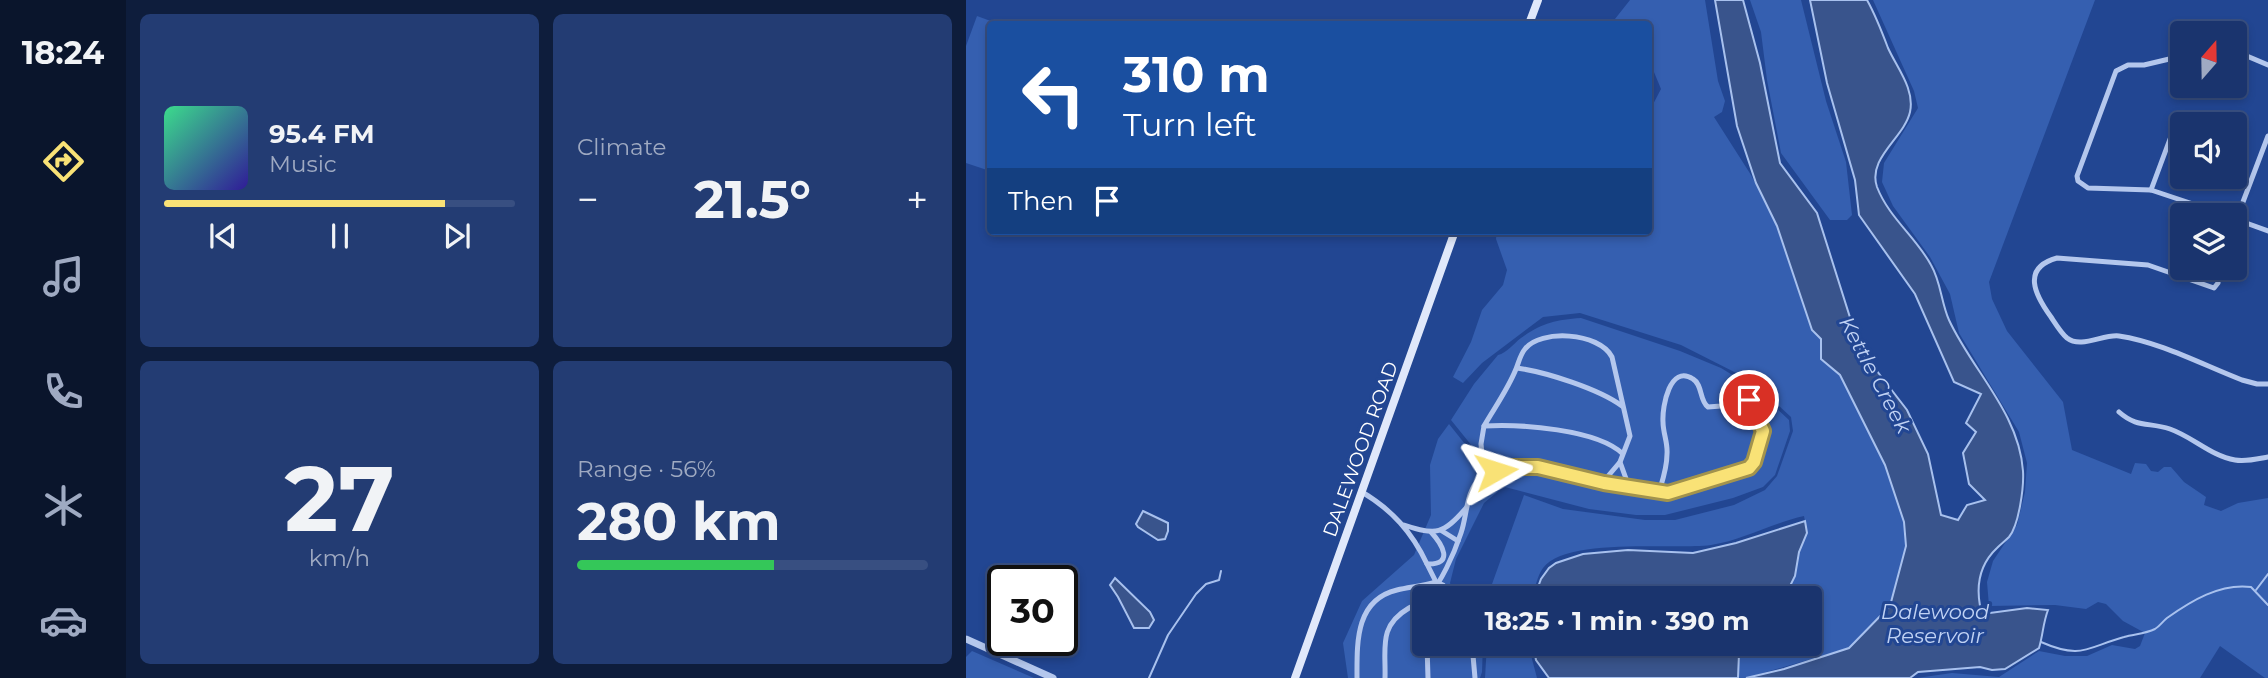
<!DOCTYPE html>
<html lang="en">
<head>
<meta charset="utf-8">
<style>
	body { margin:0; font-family:Montserrat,sans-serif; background:#233c73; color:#f1f3f6; height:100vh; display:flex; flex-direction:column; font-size:26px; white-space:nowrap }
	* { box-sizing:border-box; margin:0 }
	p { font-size:23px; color:#9faac2 }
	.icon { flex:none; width:38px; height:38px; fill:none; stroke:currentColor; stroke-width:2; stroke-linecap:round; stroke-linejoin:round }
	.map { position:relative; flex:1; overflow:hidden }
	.drawer { display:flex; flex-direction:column; gap:14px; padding:14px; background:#0e1d3c; width:840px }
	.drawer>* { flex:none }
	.guide { position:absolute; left:21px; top:21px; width:665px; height:214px; border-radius:7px; box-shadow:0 4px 10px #0003,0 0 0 2px #384f81; background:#1a4fa0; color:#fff; overflow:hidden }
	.needle { width:46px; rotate:20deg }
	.controls { position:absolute; left:1204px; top:21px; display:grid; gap:14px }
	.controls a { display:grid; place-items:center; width:77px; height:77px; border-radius:7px; background:#1a346e; box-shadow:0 4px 10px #0003,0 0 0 2px #384f81; font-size:35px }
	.speed { position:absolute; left:21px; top:565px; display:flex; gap:14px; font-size:35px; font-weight:700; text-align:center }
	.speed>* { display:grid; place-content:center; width:91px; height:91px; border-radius:50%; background:#1a346e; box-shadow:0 4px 10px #0003,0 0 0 2px #384f81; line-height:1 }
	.speed .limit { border:4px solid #111; border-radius:10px; background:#fff; color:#111 }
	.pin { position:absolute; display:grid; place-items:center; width:60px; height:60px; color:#fff; margin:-30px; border:4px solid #fff; border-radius:50%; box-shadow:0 2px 7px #0007 }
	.me { position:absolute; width:77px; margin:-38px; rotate:84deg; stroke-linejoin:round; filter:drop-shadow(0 0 5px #0008) }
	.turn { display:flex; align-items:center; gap:24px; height:147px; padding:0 21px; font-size:32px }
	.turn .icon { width:91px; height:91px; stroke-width:2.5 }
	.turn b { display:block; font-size:49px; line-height:60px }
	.then { display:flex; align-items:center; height:66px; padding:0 21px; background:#0003; gap:14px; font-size:26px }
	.big { font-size:52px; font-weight:700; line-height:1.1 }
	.drawer .tile { flex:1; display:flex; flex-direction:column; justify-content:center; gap:10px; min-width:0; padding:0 24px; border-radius:10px; background:#233c73 }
	.drawer .dial { align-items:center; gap:0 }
	.dial b { font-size:91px; line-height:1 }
	.song { display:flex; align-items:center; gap:21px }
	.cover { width:84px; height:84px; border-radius:10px; background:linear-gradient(135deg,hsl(150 70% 55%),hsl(250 70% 35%)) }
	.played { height:7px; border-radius:4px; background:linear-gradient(90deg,#f9e276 80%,#384f81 80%) }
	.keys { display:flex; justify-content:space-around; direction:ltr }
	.heat { display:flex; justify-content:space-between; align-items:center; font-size:38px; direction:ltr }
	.charge { height:10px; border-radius:5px; background:linear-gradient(90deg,#34c759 56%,#384f81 0) }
	.drawer .tiles { flex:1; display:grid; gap:14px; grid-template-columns:repeat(2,1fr) }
	.trip { position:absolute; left:446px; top:586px; width:410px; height:70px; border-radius:7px; background:#1a346e; box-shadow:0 4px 10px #0003,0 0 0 2px #384f81; font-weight:700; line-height:70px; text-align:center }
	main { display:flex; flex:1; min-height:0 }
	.dock { display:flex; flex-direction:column; width:126px; justify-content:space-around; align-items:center; background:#0a152c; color:#9faac2 }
	.dock .icon { width:49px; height:49px }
	.dock .active { color:#f9e276 }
	.dock b { font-size:32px; color:#f1f3f6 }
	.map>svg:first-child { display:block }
</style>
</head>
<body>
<main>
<nav class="dock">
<b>18:24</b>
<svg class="icon active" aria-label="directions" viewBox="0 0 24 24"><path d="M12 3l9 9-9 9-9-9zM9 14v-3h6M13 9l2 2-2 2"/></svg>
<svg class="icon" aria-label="music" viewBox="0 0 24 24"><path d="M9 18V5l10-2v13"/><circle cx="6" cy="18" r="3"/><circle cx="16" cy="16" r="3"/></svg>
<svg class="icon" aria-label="phone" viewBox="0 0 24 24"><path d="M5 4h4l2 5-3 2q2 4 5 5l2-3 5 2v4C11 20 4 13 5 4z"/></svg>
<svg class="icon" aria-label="climate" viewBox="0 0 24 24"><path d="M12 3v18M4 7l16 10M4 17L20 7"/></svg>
<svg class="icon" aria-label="car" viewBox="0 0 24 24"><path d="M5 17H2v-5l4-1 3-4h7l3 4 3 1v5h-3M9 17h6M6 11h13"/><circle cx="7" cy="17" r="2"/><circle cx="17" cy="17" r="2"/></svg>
</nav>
<section class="drawer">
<div class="tiles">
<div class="tile">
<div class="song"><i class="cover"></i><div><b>95.4 FM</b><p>Music</p></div></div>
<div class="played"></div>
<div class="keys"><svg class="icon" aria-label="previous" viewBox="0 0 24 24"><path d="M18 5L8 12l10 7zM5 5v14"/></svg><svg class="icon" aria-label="pause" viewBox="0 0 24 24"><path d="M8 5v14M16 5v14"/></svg><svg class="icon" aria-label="next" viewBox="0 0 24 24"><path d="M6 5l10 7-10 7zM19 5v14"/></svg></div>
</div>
<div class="tile"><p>Climate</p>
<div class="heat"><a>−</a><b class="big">21.5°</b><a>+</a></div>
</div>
<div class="tile dial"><b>27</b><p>km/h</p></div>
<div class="tile"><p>Range · 56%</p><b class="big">280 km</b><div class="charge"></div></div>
</div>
</section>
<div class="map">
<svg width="1302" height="678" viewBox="0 0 1302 678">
	<rect width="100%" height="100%" fill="#224692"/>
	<g fill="#355fb0">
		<path d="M664 0H739L752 81 759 101 756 112 748 117 785 175 811 226 846 330 855 339V359L874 375 919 465 938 522 940 546 924 606 883 648 780 678H772L773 654 785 644H844V598H818L829 576 833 552 841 533 838 516C806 523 777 540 745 545 707 550 600 537 577 568 571 576 569 589 566 598H521L558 495 597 509 679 520H709L768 505 799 490 811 476 827 431 825 417 786 381 715 345 614 313 577 317 516 363 497 383 487 377 505 342 516 310 537 285 541 270 530 239 531 231H588L607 237 622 236 627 231H682L683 112 695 89 683 60 682 24H645Z"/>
		<path d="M784 0H835L860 101 880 162 886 215 881 220H864L815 153 801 80 795 32Z"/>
		<path d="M907 0H1129L1023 282 1026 299 1041 331 1097 402 1106 450 1165 474 1169 463 1180 464 1185 471 1192 472 1198 467H1205L1218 482 1240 497 1238 505 1255 511 1272 503 1302 498V678H1299L1254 646 1234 678H951L986 673 1033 677 1073 651 1099 656H1121L1146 645 1169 649 1174 646 1179 633 1157 621 1140 604 1132 602 1120 609 1089 605 1023 606 1021 582 1027 561 1051 525 1059 492 1061 463 1053 432 993 333 984 294 964 257 927 206 916 182 918 163 952 108 948 91Z"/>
		<path d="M11 16 33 24H24V171L0 163V46Z"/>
		<path d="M615 318 714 351 755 368 791 390 823 420 824 431 809 475 797 487 767 498 699 515H670L623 509 539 487 485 420 508 384 532 355C541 353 547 344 555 338 576 323 589 320 615 318Z"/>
		<path d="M483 424 535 489 518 503 490 559 484 583 490 598H458V644H517L516 672 514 678H382L377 643 396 601 448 555 465 515 464 465 472 439Z"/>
		<path d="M521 644H562L571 678H519Z"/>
		<path d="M6 651 68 678H0V657Z"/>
	</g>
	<g fill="#39548c" stroke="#a8c1ee" stroke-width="2">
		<path d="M749 0H777L794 63 814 163 851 213 894 349 941 410 962 454 975 515 992 520 1001 505 1019 500 1003 484 997 453 1010 432 1000 423 1015 394 988 382 949 294 893 215 889 180 861 83 844 0H901C910 16 916 32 922 48 931 68 949 89 944 112 938 138 901 158 911 187 923 218 950 237 965 265 975 282 975 302 983 320 1006 370 1053 413 1057 471 1058 487 1053 525 1043 537 1039 541 1035 544 1031 548 1014 564 1010 584 1014 606L1024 613 1061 608 1082 610C1077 623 1077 635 1073 648L1039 669 1026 670 1014 667 952 672 944 678H780L818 669 883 648 924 606 940 546 938 522 919 465 874 375 855 359V339L846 330 811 226 790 183 771 126Z"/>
		<path d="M177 511 202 523V531L199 539 192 540 172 527 170 524Z"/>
		<path d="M839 521 841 533 833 552 829 576 818 598H568L575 579 583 568 590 563 617 554 662 550 727 553 770 543Z"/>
		<path d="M149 578 184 612 188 620 183 628H168L152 597 144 585Z"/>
		<path d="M567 644H785L773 654 772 678H583L570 660Z"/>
	</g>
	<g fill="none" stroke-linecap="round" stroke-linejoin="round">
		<g stroke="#a8c1ee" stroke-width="2">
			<path d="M1290 590 1302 574"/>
			<path d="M1075 642C1116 660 1121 647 1158 637 1168 634 1179 634 1189 629 1194 626 1196 622 1201 618 1225 601 1254 583 1285 587L1302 605"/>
			<path d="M183 678 202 635 230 594 240 584 253 580 255 571"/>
		</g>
		<g stroke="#b4c7ed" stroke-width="5">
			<path d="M1269 51 1302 65"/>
			<path d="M1216 56 1178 65H1162L1150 71 1111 176 1112 181 1122 188 1185 190 1260 215"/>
			<path d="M1185 190 1204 139 1216 133"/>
			<path d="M1269 219 1302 231"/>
			<path d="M1269 223 1302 136"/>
			<path d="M1253 268 1252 283 1248 288 1182 265 1091 258C1055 268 1069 295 1085 317 1089 323 1095 333 1101 338 1115 349 1137 334 1153 336 1194 342 1237 365 1276 380L1291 384H1302"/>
			<path d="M551 368C580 372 633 389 656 406"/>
			<path d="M1153 412C1171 428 1183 422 1204 429 1227 437 1245 456 1269 460 1280 462 1291 459 1302 457"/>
			<path d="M657 454C631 429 554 424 518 426 529 407 542 389 550 369 553 362 554 355 559 349 574 329 633 332 646 357L664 436 654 462 663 487"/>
			<path d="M518 476 515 444 518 426"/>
			<path d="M637 482 654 462"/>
			<path d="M396 492C426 510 446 532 461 564 489 565 476 544 465 532"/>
			<path d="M438 525C470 536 478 534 500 508"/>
			<path d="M476 531 492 541"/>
			<path d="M461 564 470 582 477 585 486 598"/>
			<path d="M461 598C475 583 488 554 495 533 501 516 500 491 514 478 552 443 654 496 701 493 708 493 716 488 722 486 742 480 762 472 783 468L788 462 797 431 783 400 767 397 755 406 742 407C733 400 737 385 727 379 704 364 696 406 697 422 697 433 702 443 701 454 701 468 697 479 693 492"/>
			<path d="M457 603 458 616"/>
			<path d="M461 644 462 678"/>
			<path d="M506 644 509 678"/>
			<path d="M391 678C391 643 389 600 431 590 444 587 457 586 470 582"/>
			<path d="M419 678C420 648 412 626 443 608 448 605 454 604 458 602"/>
		</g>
		<path stroke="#b4c7ed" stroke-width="7" d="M0 639 87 678"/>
		<g stroke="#e0e8fa" stroke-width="8">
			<path d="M563 24 572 0"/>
			<path d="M329 678 489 231"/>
		</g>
	</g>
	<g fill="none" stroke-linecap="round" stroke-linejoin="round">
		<g stroke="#a2934d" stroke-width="18">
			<path id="route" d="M530 471 544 467H572L638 483 702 493 783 468 788 462 797 431 783 400"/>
		</g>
		<use href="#route" stroke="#f9e276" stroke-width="12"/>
	</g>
	<g text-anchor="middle" stroke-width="6" stroke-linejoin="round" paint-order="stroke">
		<g font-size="19" fill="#fff" stroke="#224692">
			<text transform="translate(394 449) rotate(-70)" y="7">DALEWOOD ROAD</text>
		</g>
		<g font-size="21" font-style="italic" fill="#c0d2f4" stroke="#224692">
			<text transform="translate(909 375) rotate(62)" y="7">Kettle Creek</text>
			<text x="969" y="619">Dalewood<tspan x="969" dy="24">Reservoir</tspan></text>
		</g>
	</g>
</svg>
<div class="controls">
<a><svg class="needle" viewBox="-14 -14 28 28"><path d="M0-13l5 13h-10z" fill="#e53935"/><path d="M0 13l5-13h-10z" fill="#9faac2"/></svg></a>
<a><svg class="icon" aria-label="sound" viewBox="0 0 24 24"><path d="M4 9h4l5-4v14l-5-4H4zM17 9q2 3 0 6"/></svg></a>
<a><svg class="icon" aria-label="layers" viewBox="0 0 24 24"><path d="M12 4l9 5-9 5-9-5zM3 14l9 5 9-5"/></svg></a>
</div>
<div class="speed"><div class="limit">30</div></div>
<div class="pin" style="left:783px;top:400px;background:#d93025"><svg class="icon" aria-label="arrive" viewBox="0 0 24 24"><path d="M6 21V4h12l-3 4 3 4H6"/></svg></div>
<svg class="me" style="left:530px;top:471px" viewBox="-20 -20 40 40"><path d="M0-17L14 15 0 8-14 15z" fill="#f9e276" stroke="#fff" stroke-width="4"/></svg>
<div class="trip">18:25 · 1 min · 390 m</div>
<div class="guide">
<div class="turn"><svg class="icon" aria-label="left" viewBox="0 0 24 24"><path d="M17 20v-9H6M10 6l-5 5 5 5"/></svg><div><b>310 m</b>Turn left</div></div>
<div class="then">Then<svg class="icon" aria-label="arrive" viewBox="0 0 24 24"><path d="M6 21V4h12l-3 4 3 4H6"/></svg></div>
</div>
</div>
</main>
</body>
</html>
